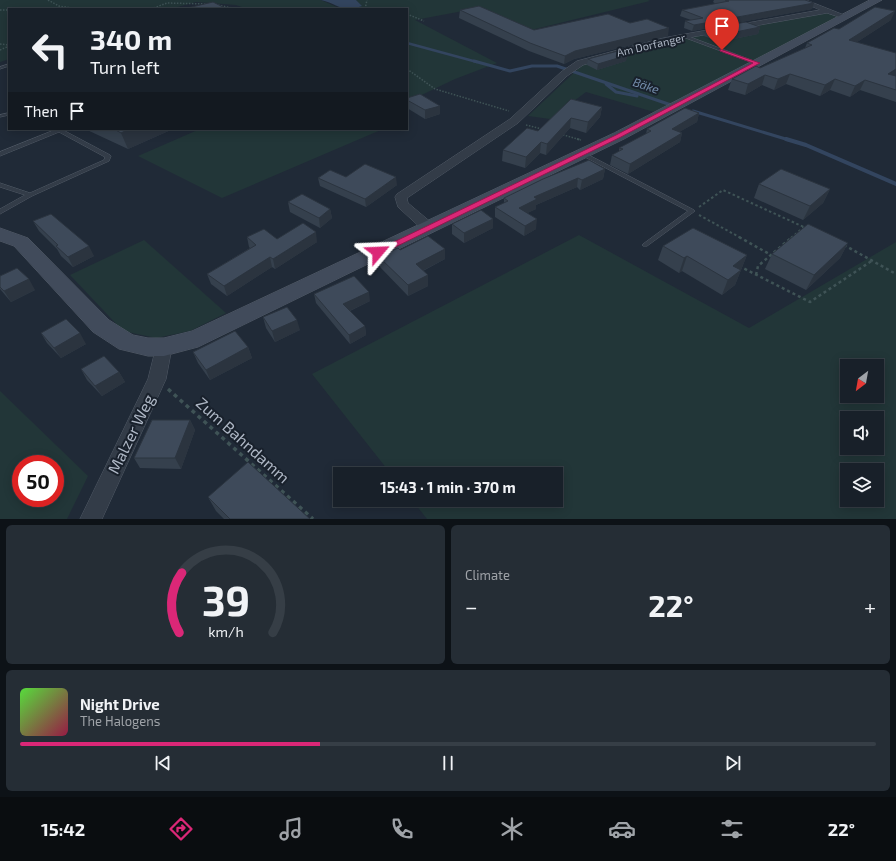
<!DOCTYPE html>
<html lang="en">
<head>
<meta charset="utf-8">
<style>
	body { margin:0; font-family:"Exo 2",sans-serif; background:#252d35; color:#f1f3f6; height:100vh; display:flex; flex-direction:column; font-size:15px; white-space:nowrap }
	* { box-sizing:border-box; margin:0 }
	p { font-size:13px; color:#9fa3a8 }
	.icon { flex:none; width:22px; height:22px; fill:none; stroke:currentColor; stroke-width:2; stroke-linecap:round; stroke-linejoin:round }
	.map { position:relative; height:519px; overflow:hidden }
	.side { display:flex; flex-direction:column; gap:6px; padding:6px; background:#0d1217; flex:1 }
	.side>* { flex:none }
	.top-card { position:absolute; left:8px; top:8px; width:400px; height:122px; border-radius:0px; box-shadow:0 2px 10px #0003,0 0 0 1px #363e46; background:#182029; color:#f1f3f6; overflow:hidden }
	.needle { width:26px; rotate:211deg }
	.tools { position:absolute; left:840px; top:359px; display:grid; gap:8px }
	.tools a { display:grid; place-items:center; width:44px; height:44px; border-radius:0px; background:#182029; box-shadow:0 2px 10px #0003,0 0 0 1px #363e46; font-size:20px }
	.speed { position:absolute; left:12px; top:455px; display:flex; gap:8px; font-size:20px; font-weight:700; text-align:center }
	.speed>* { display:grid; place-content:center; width:52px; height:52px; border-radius:50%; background:#182029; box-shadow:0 2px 10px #0003,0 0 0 1px #363e46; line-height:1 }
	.speed .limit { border:6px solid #d22; background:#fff; color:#111 }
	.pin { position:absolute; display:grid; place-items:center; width:34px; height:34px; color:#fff; margin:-41px -17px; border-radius:50% 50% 50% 0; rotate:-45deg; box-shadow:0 0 4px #0007 }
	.pin .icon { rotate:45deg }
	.me { position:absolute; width:44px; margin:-22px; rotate:64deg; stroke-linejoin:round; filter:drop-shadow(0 0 3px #0008) }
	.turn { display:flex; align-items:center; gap:14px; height:84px; padding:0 16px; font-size:18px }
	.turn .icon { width:52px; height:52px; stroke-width:2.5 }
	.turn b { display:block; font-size:28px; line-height:34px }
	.then { display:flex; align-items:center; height:38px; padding:0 16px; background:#0003; gap:8px; font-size:15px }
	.big { font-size:30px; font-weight:700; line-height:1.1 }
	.side .card { flex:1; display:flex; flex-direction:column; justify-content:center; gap:6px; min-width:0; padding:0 14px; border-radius:6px; background:#252d35 }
	.side .dial { align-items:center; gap:0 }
	.dial svg { height:104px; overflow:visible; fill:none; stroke:#363e46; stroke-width:7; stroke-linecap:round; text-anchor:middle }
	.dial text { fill:#f1f3f6; stroke:none }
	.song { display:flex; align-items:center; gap:12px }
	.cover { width:48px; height:48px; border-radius:6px; background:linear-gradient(135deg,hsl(110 70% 55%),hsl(340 70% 35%)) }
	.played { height:4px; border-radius:2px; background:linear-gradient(90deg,#db2777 35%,#363e46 35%) }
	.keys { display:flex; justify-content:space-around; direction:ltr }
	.heat { display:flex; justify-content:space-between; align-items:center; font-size:22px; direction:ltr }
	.side .tiles { flex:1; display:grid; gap:6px; grid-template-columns:1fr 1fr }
	.card:last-child { grid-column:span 2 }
	.trip { position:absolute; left:333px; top:467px; width:230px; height:40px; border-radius:0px; background:#182029; box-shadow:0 2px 10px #0003,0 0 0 1px #363e46; font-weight:700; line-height:40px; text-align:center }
	.dock { display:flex; height:64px; justify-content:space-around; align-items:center; background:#0a0d10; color:#9fa3a8 }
	.dock .icon { width:28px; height:28px }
	.dock .selected { color:#db2777 }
	.dock b { font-size:18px; color:#f1f3f6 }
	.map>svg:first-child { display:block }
</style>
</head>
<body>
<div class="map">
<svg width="896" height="519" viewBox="0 0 896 519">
	<rect width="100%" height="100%" fill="#202a37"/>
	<g fill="#223638" fill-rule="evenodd">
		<path d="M0 0H321L341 9H248L236 5 196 2 170 9H9V59L0 62Z"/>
		<path d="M356 0H648L650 1 531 30 479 8 415 20 497 63 455 79 407 102V9H354L361 6Z"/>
		<path d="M827 13 840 17 654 112 586 92 550 119 528 116 582 65 665 42Z"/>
		<path d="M200 129H383L222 198 138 156Z"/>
		<path d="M579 235 749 328 896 242V519H427L412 500H556V474H391L312 374ZM847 366H877V396H847ZM847 418H877V448H847ZM847 470H877V500H847Z"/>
		<path d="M144 240 226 313 190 331 156 338 123 331 70 275Z"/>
		<path d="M0 391 88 476 67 519H0ZM21 464H55V498H21Z"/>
	</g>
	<path fill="#33455f" d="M321 0H356L362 6C342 13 338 4 321 0Z"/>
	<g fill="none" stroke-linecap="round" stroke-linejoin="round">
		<path stroke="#33455f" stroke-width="2.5" d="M407 43 477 62"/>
		<g stroke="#33455f" stroke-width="3">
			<path d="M474 61 510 71 532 66H557L674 106"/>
			<path d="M606 84 616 92 637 96"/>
			<path d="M693 111 789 140"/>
		</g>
		<path stroke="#33455f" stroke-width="4" d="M786 139 806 145 896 184"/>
		<g stroke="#515a66" stroke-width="1">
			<g id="service">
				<path d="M683 35H685L759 63 756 64 683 37Z"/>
				<path d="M9 64V66L0 69V67Z"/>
				<path d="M9 113V115L0 117V115Z"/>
				<path d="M57 129H64L63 130 110 155 111 156 109 161 32 196 0 214V209L25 195 0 187V183L30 193 104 160 105 157 59 132 0 156V152Z"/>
				<path d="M583 152 694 210 695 211 647 246H643L642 245 643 244 688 211 581 155 580 154Z"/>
			</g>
		</g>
		<g stroke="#515a66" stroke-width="1">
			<g id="minor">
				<path d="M797 0H806L849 17 845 19 827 13 664 42 583 65 567 76 518 123 407 198 408 203 433 224 435 227 433 230H423L398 207 395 197 397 194 510 119 561 72 577 61 663 38 820 10Z"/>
				<path d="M164 341 170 343 172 347 166 379 102 519H80L148 379 156 347 158 343Z"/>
			</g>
		</g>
		<g stroke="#515a66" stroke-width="1">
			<path id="secondary" d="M870 0H882L624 139 198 347 164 356H148L119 349 93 332 14 246 0 241V228L28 238 109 320 133 335 148 338H164L192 331 614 133Z"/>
		</g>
		<g stroke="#3f5356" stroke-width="1.5" stroke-dasharray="1.5 1.5" stroke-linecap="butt">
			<path d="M48 0 59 6 78 9"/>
			<path d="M218 5 236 9"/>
			<path d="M151 9 167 3 209 4"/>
			<path d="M365 9 367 0"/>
			<path d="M0 10H9"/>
			<path d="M407 14 424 21"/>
			<path d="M0 44 9 45"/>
			<path d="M0 50 9 46"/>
			<path d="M407 69 435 89 509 111"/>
			<path d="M526 125 542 129"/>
			<path d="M560 134 581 140"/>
		</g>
		<g stroke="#3f5356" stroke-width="2" stroke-dasharray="2.5 2.5" stroke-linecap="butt">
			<path d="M577 139 581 140"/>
			<path d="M699 207 723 190 806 228"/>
			<path d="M699 215 741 238"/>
			<path d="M791 238 804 227"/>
		</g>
		<g stroke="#3f5356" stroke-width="2.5" stroke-dasharray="3 3" stroke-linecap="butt">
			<path d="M739 237 771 255"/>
			<path d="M844 245 896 274"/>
			<path d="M739 266 810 302 873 260"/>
			<path d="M756 275 758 266 792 237"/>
		</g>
		<path stroke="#3f5356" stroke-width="3.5" stroke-dasharray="4 4" stroke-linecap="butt" d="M168 389 313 519"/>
		<use href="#service" fill="#333c48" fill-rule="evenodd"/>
		<use href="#minor" fill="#333c48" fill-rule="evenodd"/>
		<use href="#secondary" fill="#414b5b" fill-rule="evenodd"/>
	</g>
	<g fill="#35404d">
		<path d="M714 0H805L814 3 812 9 692 31 684 28 685 21 691 20 680 16 682 10 716 4 713 2Z"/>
		<path d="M460 10 534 30 630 23 668 36 574 59 564 64 529 51 459 18Z"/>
		<path d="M891 20 857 42 896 76V102L860 90 850 97 830 90 820 96 786 84 774 90 762 85 745 95 728 90 732 79 760 68 805 48 807 43Z"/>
		<path d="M760 27 758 34 719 42 704 36 706 29Z"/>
		<path d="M588 59 626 61 597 70 587 65Z"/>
		<path d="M407 98 440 114 425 119 407 108Z"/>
		<path d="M571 99 602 107 600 117 586 133 570 128 546 155 540 153 525 168 502 161 503 150 538 131Z"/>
		<path d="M699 113 697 122 679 132 682 133 680 142 628 174 610 165 612 155 619 152V148L646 134 647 129Z"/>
		<path d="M85 129H173L128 149Z"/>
		<path d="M605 169 603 179 580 190 577 187 536 205V209L527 213 536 229 524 236 495 217V207L504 203V198Z"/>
		<path d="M346 177 397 185 366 207 320 186 318 178Z"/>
		<path d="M759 184 830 189 823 203 803 220 754 198Z"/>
		<path d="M288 202 330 209 332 218 320 228 290 212Z"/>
		<path d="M493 219V228L464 243 452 234V224Z"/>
		<path d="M33 221 94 256 73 267 61 256 57 249 39 231Z"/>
		<path d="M247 237 277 239 317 242 275 269 272 267 227 296 211 284 207 274 250 248 249 247Z"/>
		<path d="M848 243 840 258 806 290 765 269 772 254Z"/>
		<path d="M663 246 747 255 735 285 722 295 682 271 679 273 658 260Z"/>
		<path d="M400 250 445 259 423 271 428 286 408 296 380 267 379 257Z"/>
		<path d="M0 276 35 290 11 302 0 289Z"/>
		<path d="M314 294 370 301 350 311 365 326 366 335 350 344 316 303Z"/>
		<path d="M263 317 300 330 275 342 266 328Z"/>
		<path d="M41 333 86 344 61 358 47 343Z"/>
		<path d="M248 347 252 358 210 380 198 363 193 352Z"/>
		<path d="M81 369 119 372 125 382 102 396 87 380Z"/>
		<path d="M190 420 195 430 181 469 140 468 134 458Z"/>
		<path d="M208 497 310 519H224L216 511Z"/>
	</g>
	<g fill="#2b343f">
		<path d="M814 3 812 9 692 31 694 25Z"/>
		<path d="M895 11 891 20 845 50 849 40Z"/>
		<path d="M760 27 758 34 719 42 721 35Z"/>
		<path d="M669 28 668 36 574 59 564 64 565 56 575 51Z"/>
		<path d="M628 55 626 61 597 70 598 64Z"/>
		<path d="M896 69V76L888 74Z"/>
		<path d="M790 74 786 84 774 90 778 79Z"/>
		<path d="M765 75 762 85 745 95 748 84Z"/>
		<path d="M835 79 830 90 820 96 825 85Z"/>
		<path d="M865 80 860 90 850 97 855 86Z"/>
		<path d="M440 106V114L425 119V110Z"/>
		<path d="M602 107 600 117 586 133 588 122Z"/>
		<path d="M699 113 697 122 669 138 672 129Z"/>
		<path d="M571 118 570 128 546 155 547 144Z"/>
		<path d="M129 129H173L128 149 121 133Z"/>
		<path d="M682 133 680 142 628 174 630 164Z"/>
		<path d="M541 142 540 153 525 168 526 157Z"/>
		<path d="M605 169 603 179 580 190 582 180Z"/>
		<path d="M396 177 397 185 366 207 365 199Z"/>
		<path d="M578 178 577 187 536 205V209L518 218 519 208 534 197Z"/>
		<path d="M830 189 823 203 803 220 810 206Z"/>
		<path d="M330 209 332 218 320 228 319 218Z"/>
		<path d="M493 219V228L464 243V233Z"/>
		<path d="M537 219 536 229 524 236 525 226Z"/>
		<path d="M316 232 317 242 275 269 273 259Z"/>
		<path d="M848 243 840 258 806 290 814 275Z"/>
		<path d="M89 246 94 256 73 267 68 257Z"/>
		<path d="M445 249V259L416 274V264Z"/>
		<path d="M747 255 735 285 722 295 733 266Z"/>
		<path d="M687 256 682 271 679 273 684 258Z"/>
		<path d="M270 257 272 267 227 296 224 286Z"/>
		<path d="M428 275V286L408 296V285Z"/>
		<path d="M29 279 35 290 11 302 4 291Z"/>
		<path d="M369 292 370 301 345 313 343 304Z"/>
		<path d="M297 320 300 330 275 342 272 331Z"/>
		<path d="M365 326 366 335 350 344 349 335Z"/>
		<path d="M80 333 86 344 61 358 54 348Z"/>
		<path d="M248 347 252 358 210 380 206 370Z"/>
		<path d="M119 372 125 382 102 396 95 386Z"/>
		<path d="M190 420 195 430 181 469 175 458Z"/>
	</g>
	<g fill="#3e4a5a" stroke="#2b343f">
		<path d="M725 0H805L814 3 694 25 685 21 703 18 682 10 729 1Z"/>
		<path d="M213 2 227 9H183Z"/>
		<path d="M479 6 534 30 608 14 630 23 647 19 669 28 575 51 565 56 530 43 460 10Z"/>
		<path d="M875 7 895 11 849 40 896 53V69L888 74 896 76V90L865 80 855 86 835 79 825 85 790 74 778 79 765 75 748 84 732 79 756 66 760 68 812 45 807 43 834 28 839 29Z"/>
		<path d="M746 22 760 27 721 35 706 29Z"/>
		<path d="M618 51 628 55 598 64 588 59Z"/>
		<path d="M420 94 440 106 425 110 407 100V98Z"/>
		<path d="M571 99 602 107 588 122 571 118 547 144 541 142 526 157 503 150 527 128 538 131Z"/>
		<path d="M685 108 699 113 672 129 682 133 630 164 612 155 623 149 619 148 651 131 647 129Z"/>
		<path d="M114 129H129L121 133Z"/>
		<path d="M589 160 605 169 582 180 578 178 534 197 537 199 519 208 537 219 525 226 495 207 508 201 504 198 543 179Z"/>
		<path d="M365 164 396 177 365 199 318 178 330 170 346 177Z"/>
		<path d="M781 169 830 189 810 206 759 184Z"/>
		<path d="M302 194 330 209 319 218 288 202Z"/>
		<path d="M481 210 493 219 464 233 452 224Z"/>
		<path d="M51 214 89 246 68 257 56 246 58 245 33 221Z"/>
		<path d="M303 223 316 232 273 259 270 257 224 286 207 274 256 245 247 237 264 229 277 239Z"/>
		<path d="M808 224 848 243 814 275 772 254Z"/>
		<path d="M693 228 747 255 733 266 741 270 728 280 687 256 684 258 663 246Z"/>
		<path d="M428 236 445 249 416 264 428 275 408 285 379 257 398 248 400 250Z"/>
		<path d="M17 268 29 279 4 291 0 287V276Z"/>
		<path d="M354 276 369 292 343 304 365 326 349 335 314 294Z"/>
		<path d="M287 307 297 320 272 331 263 317Z"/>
		<path d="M66 319 80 333 54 348 41 333Z"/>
		<path d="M235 331 248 347 206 370 193 352Z"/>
		<path d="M104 356 119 372 95 386 81 369Z"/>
		<path d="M152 420H190L175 458H134Z"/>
		<path d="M248 462 310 519H230L208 497Z"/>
	</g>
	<path fill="#db2777" stroke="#8e194d" d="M720 49 760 63 621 137 381 254H378L373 252 616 135 753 63 720 51Z"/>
	<g text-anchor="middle" stroke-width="4" stroke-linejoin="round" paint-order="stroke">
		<g font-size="11" fill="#aeb7c5" stroke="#19212c">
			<text transform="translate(651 45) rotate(-13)" y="4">Am Dorfanger</text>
		</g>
		<g font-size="12" font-style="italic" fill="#758ead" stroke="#19212c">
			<text transform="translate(646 86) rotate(19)" y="4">Bäke</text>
		</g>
		<g font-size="16" fill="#aeb7c5" stroke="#19212c">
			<text transform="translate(131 434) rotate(-64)" y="6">Malzer Weg</text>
			<text transform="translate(243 440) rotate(42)" y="6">Zum Bahndamm</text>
		</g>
	</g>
</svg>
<div class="tools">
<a><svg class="needle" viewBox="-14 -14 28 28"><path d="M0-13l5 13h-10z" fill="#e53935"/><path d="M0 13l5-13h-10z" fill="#9fa3a8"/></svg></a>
<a><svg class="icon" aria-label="sound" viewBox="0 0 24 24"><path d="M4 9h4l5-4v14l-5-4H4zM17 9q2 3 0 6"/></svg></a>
<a><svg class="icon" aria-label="layers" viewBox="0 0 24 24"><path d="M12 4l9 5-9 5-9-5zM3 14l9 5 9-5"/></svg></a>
</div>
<div class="speed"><div class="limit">50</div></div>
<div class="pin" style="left:722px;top:50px;background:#d93025"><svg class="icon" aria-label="arrive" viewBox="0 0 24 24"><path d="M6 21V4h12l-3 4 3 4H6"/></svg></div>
<svg class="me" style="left:378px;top:252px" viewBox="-20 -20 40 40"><path d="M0-17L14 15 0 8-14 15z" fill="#db2777" stroke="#fff" stroke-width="4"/></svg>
<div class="trip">15:43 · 1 min · 370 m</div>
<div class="top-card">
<div class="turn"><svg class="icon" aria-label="left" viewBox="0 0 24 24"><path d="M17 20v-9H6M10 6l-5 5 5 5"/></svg><div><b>340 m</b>Turn left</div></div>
<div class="then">Then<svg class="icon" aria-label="arrive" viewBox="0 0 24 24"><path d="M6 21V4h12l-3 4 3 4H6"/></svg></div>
</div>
</div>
<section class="side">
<div class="tiles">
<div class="card dial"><svg viewBox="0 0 100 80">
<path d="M14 69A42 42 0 1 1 86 69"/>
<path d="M14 69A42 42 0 0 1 16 23" stroke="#db2777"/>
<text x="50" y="56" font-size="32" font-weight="700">39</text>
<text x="50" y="72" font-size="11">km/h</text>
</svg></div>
<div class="card"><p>Climate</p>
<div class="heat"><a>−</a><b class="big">22°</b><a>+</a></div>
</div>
<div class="card">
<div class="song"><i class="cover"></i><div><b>Night Drive</b><p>The Halogens</p></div></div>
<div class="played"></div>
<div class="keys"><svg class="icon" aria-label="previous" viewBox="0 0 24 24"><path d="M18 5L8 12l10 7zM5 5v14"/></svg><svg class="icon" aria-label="pause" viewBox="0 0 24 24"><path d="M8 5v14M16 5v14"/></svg><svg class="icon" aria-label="next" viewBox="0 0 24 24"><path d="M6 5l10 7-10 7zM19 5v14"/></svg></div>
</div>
</div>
</section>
<nav class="dock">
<b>15:42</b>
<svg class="icon selected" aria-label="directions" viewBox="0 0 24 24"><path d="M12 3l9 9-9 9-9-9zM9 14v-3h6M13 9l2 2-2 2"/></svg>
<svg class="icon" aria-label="music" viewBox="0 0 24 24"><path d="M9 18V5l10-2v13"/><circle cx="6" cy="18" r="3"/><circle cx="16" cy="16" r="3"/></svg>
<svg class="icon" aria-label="phone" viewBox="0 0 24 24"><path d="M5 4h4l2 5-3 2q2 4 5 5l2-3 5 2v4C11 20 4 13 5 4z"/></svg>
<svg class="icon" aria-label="climate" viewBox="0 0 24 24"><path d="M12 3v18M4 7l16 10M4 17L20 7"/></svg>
<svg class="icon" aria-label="car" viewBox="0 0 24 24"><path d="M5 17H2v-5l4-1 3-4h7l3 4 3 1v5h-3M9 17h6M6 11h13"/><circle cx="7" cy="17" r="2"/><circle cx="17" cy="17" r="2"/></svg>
<svg class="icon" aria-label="filters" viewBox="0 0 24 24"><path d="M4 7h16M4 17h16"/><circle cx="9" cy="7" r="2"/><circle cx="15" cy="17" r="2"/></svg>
<b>22°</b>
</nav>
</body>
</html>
